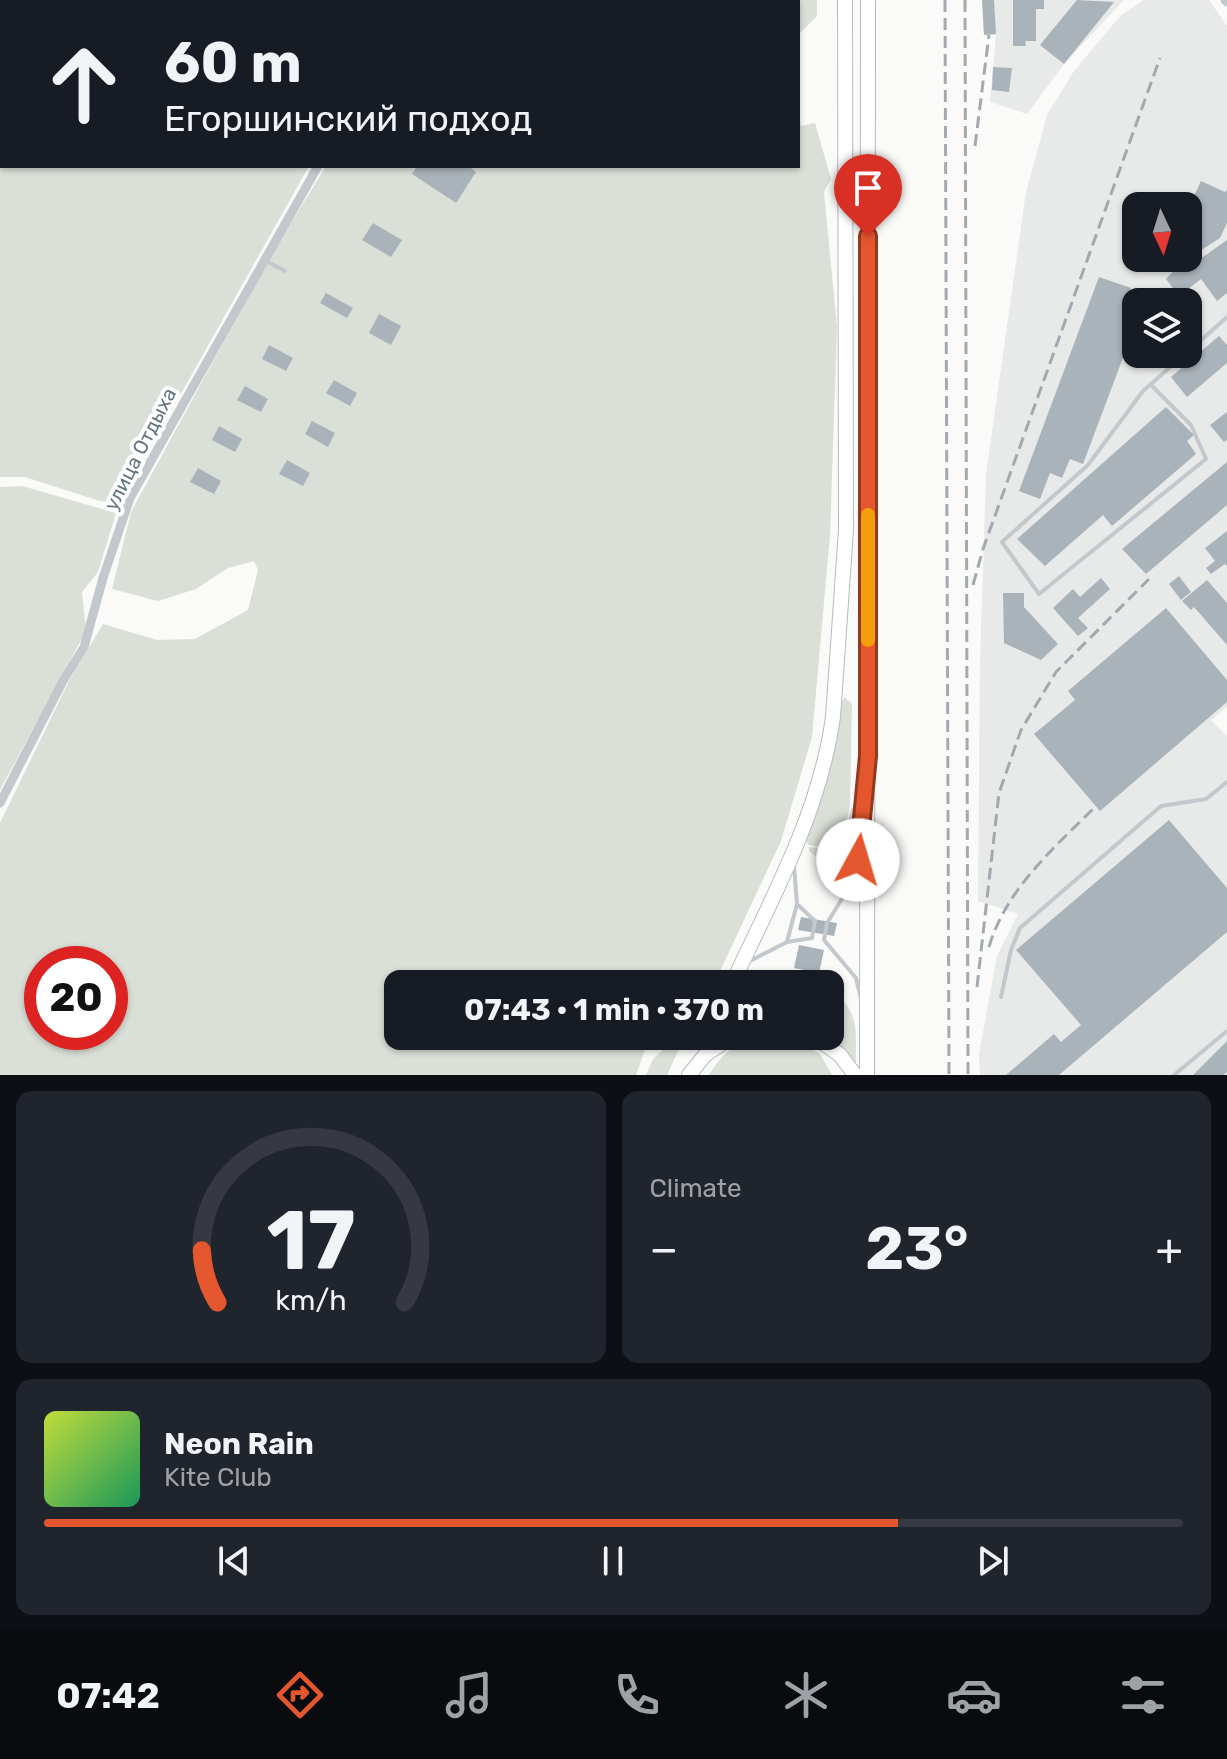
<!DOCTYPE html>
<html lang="en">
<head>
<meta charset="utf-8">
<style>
	body { margin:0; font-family:Rubik,sans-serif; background:#20242c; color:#f1f3f6; height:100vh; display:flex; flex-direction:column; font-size:30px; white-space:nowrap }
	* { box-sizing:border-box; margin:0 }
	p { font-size:26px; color:#9ea1a6 }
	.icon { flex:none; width:44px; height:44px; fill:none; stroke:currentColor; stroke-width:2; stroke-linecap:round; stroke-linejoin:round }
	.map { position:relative; height:1075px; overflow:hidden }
	.panel { display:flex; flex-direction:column; gap:16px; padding:16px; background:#0d0f14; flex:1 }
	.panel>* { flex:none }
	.banner { position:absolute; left:0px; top:0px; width:800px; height:168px; box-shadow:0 2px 6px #0004; background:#171b24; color:#f1f3f6; overflow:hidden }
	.needle { width:52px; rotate:176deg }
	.controls { position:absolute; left:1122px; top:192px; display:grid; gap:16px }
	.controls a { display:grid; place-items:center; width:80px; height:80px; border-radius:16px; background:#171b24; box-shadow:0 2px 6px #0004; font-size:40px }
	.speed { position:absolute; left:24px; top:946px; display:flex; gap:16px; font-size:40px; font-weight:700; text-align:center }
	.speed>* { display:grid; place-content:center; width:104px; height:104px; border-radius:50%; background:#171b24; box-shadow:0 2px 6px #0004; line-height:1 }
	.speed .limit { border:12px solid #d22; background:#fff; color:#111 }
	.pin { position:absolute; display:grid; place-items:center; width:68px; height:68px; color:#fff; margin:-82px -34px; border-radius:50% 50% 50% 0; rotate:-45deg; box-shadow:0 0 8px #0007 }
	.pin .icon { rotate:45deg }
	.me { position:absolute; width:88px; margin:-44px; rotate:6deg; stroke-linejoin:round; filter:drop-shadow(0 0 6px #0008) }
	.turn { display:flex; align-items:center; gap:28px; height:168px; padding:0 32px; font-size:36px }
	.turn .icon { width:104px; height:104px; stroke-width:2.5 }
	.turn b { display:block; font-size:56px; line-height:68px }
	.big { font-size:60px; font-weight:700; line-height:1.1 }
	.panel .card { flex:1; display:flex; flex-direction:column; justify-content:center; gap:12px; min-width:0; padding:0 28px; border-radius:16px; background:#20242c }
	.panel .dial { align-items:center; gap:0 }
	.dial svg { height:208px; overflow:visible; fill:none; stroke:#363941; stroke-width:7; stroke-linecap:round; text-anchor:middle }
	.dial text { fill:#f1f3f6; stroke:none }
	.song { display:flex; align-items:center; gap:24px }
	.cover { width:96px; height:96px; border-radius:12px; background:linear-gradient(135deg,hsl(70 70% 55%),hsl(150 70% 35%)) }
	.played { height:8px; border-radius:4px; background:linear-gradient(90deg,#e4572e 75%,#363941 75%) }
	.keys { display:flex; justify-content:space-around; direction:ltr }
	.heat { display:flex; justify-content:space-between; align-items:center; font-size:44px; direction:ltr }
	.panel .tiles { flex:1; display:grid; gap:16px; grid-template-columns:1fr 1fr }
	.card:last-child { grid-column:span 2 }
	.trip { position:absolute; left:384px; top:970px; width:460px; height:80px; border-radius:16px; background:#171b24; box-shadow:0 2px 6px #0004; font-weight:700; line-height:80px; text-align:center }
	.dock { display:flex; height:128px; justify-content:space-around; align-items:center; background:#090b0e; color:#9ea1a6 }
	.dock .icon { width:56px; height:56px }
	.dock .current { color:#e4572e }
	.dock b { font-size:36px; color:#f1f3f6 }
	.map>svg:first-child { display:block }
</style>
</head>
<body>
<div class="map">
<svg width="1227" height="1075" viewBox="0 0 1227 1075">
	<rect width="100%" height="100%" fill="#fafaf8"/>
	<g fill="#e8e9e9" fill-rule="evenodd">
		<path d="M982 0H1124L1064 64 1027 114 990 102 996 35H984Z"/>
		<path d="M1144 0H1209L1227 26V707L1211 720 1227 736V1075H980L979 1054 997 956 1018 914 978 901 980 660 986 474 1026 192 1047 115 1074 71 1121 15ZM1136 206H1188V258H1136ZM1136 302H1188V354H1136Z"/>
	</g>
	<g fill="#dadfd7" fill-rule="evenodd">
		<path d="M0 0H415L2 2V166H309L120 502 100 501 25 477H0Z"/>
		<path d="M432 0H817V16L798 35V2H431Z"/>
		<path d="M798 114 801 126 815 123 831 179 824 192 837 327 830 535 812 737 781 841 714 984H398V1036H658L647 1044 636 1075H0V823L70 679 103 624 157 640 195 639 248 610 258 570 254 561 228 568 196 589 158 601 112 589 131 512 269 259 326 166H798ZM42 964H110V1032H42Z"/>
		<path d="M22 486 116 513 98 572 82 592 86 631 0 790V487Z"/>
		<path d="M845 697 852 704 850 805 844 837 825 848 809 845 806 842 821 794 839 706Z"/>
		<path d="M855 807 854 853 847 861H822L809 851V847L827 849 845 839 851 808Z"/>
		<path d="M830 992C861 1009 855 1032 856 1063L827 1036H830Z"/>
		<path d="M678 1036H685L667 1075H646L653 1059Z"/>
		<path d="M791 1037 820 1054 832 1075H709C732 1038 750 1039 791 1037Z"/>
	</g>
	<g fill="#aab3b9">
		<path d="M982 0H994L996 34 984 35Z"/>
		<path d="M1013 0H1044V9H1036V41H1025L1026 46H1013Z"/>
		<path d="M1077 0 1114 2 1064 64 1040 45Z"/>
		<path d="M993 67 1012 68 1009 92 992 90Z"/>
		<path d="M417 166H468L476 172 456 203 412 174Z"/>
		<path d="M1201 181 1225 192 1227 190V223L1220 238 1192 256 1188 254V209Z"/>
		<path d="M373 223 402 240 391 257 362 240Z"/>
		<path d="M1227 240V293L1217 301 1201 279 1179 296 1166 279 1183 261 1193 264Z"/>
		<path d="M1099 277 1131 288 1128 297 1136 300V323L1083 464 1070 459 1062 478 1050 473 1040 499 1019 491Z"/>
		<path d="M326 293 353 308 347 318 320 303Z"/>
		<path d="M379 314 401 326 391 345 369 333Z"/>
		<path d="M1219 336 1227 345V363L1187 397 1171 377Z"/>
		<path d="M269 345 293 358 286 371 262 359Z"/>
		<path d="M1151 354H1177L1162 367Z"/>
		<path d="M334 380 357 393 350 406 326 393Z"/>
		<path d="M245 386 268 399 261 412 237 400Z"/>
		<path d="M1166 407 1194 435 1187 441 1196 454 1112 526 1103 515 1045 566 1017 539Z"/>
		<path d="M1227 412V440L1224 442 1210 425Z"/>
		<path d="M312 421 335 433 328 447 305 434Z"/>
		<path d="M219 426 242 439 235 452 212 440Z"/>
		<path d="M287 460 310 473 303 486 279 474Z"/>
		<path d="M1227 462V505L1146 574 1122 549Z"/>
		<path d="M198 468 221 481 214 494 190 482Z"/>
		<path d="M1227 531V566L1225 564 1211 574 1206 568 1215 561 1205 548Z"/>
		<path d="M1179 576 1191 592 1181 600 1169 584Z"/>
		<path d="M1101 578 1110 589 1078 618 1088 628 1078 636 1053 608 1073 589 1080 597Z"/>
		<path d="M1207 580 1227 603V645L1194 607 1191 610 1182 601Z"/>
		<path d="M1003 593H1024V607L1058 644 1041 660 1004 643Z"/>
		<path d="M1166 608 1227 680V702L1100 811 1034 734 1075 700 1068 691Z"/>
		<path d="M1169 820 1227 888V932L1059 1075H1006L1054 1034 1061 1042 1081 1025 1016 950Z"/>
		<path d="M801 917 837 923 834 936 798 930Z"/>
		<path d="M799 945 824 950 819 973 794 968Z"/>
		<path d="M1227 1041V1072L1224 1075H1193Z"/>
	</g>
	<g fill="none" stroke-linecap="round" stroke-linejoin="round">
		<g stroke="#b5babe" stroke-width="16">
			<g id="primary">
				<path d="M732 984C772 898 820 812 833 717L846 530 845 0"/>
				<path d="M813 1036 840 1055 855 1075"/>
				<path d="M689 1075 705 1055 733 1036"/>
				<path d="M867 1075 868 0"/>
			</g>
		</g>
		<g stroke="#c3c8cc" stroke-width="4">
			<path d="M266 261 285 271"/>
			<path d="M1188 352 1227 317"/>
			<path d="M1151 385 1191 425 1206 459 1039 594 1002 542 1088 465 1143 391 1185 354"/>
			<path d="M861 845 853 881 827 923 824 940 856 978 861 999"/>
			<path d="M787 942 797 904"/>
			<path d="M746 963 787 942 812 938 815 921 797 904 794 866"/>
			<path d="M1001 997 1011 950 1020 928 1161 806 1206 799 1227 782"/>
			<path d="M1174 1075 1227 1031"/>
		</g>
		<g stroke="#c3c8cc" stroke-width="9">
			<path d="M1225 0 1227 2"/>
			<path d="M422 2 423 0"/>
			<path d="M0 803 63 681 84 647 103 578 130 498 318 166"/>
		</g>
		<use href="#primary" stroke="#fff" stroke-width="14"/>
		<g stroke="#a2aab0" stroke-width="3" stroke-dasharray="12 6" stroke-linecap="butt">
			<path d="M945 0 949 1075"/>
			<path d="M965 0 968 1075"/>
			<path d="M975 146 989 35"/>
			<path d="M973 585 983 549 1160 58"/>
			<path d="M989 947C1006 889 1054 848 1095 807"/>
			<path d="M977 987 999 793 1021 730 1056 672 1149 579"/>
		</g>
	</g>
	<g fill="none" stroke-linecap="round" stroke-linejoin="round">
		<g stroke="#94391e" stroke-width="20">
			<path id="route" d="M858 860 868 756V236"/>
		</g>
		<use href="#route" stroke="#e4572e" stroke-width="14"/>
		<path stroke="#f59e0b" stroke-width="14" d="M868 640V515"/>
	</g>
	<g text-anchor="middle" stroke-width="8" stroke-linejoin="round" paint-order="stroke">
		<g font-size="20" fill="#657683" stroke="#fff">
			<text transform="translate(140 449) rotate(-63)" y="7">улица Отдыха</text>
		</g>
	</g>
</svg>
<div class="controls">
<a><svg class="needle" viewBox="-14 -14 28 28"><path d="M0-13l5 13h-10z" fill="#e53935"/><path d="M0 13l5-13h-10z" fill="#9ea1a6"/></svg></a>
<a><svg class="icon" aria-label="layers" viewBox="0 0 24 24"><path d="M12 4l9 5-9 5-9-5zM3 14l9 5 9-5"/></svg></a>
</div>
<div class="speed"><div class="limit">20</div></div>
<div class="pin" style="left:868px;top:236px;background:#d93025"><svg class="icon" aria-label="arrive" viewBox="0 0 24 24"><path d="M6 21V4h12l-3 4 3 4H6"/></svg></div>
<svg class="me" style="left:858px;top:860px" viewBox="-20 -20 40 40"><circle r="19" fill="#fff"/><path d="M0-13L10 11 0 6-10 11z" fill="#e4572e"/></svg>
<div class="trip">07:43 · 1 min · 370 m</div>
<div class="banner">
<div class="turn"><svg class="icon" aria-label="ahead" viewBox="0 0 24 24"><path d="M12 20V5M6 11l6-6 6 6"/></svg><div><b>60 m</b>Егоршинский подход</div></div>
</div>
</div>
<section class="panel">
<div class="tiles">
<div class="card dial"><svg viewBox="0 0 100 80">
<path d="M14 69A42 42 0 1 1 86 69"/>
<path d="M14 69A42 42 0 0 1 8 49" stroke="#e4572e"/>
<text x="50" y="56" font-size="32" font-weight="700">17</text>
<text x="50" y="72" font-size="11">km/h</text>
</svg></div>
<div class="card"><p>Climate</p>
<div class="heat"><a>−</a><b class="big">23°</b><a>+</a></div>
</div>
<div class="card">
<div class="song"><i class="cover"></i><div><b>Neon Rain</b><p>Kite Club</p></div></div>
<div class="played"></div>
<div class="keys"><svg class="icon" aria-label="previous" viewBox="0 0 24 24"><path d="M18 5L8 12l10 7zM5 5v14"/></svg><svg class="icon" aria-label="pause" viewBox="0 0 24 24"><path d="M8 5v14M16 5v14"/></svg><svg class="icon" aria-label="next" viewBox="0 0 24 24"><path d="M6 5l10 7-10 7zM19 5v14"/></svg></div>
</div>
</div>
</section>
<nav class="dock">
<b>07:42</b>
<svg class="icon current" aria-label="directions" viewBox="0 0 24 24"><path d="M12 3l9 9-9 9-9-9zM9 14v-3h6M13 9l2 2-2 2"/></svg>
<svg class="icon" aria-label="music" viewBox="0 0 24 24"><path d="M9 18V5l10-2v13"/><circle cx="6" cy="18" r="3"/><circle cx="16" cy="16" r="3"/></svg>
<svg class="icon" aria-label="phone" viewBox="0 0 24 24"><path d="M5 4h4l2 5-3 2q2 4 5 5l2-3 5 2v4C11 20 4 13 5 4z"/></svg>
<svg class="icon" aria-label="climate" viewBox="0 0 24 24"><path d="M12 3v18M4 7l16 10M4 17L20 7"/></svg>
<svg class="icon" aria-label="car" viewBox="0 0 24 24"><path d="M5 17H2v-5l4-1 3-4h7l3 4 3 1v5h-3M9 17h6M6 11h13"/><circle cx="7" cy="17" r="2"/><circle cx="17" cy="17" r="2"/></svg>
<svg class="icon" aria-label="filters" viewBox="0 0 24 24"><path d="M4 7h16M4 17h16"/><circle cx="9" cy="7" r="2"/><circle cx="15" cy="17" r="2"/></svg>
</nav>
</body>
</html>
